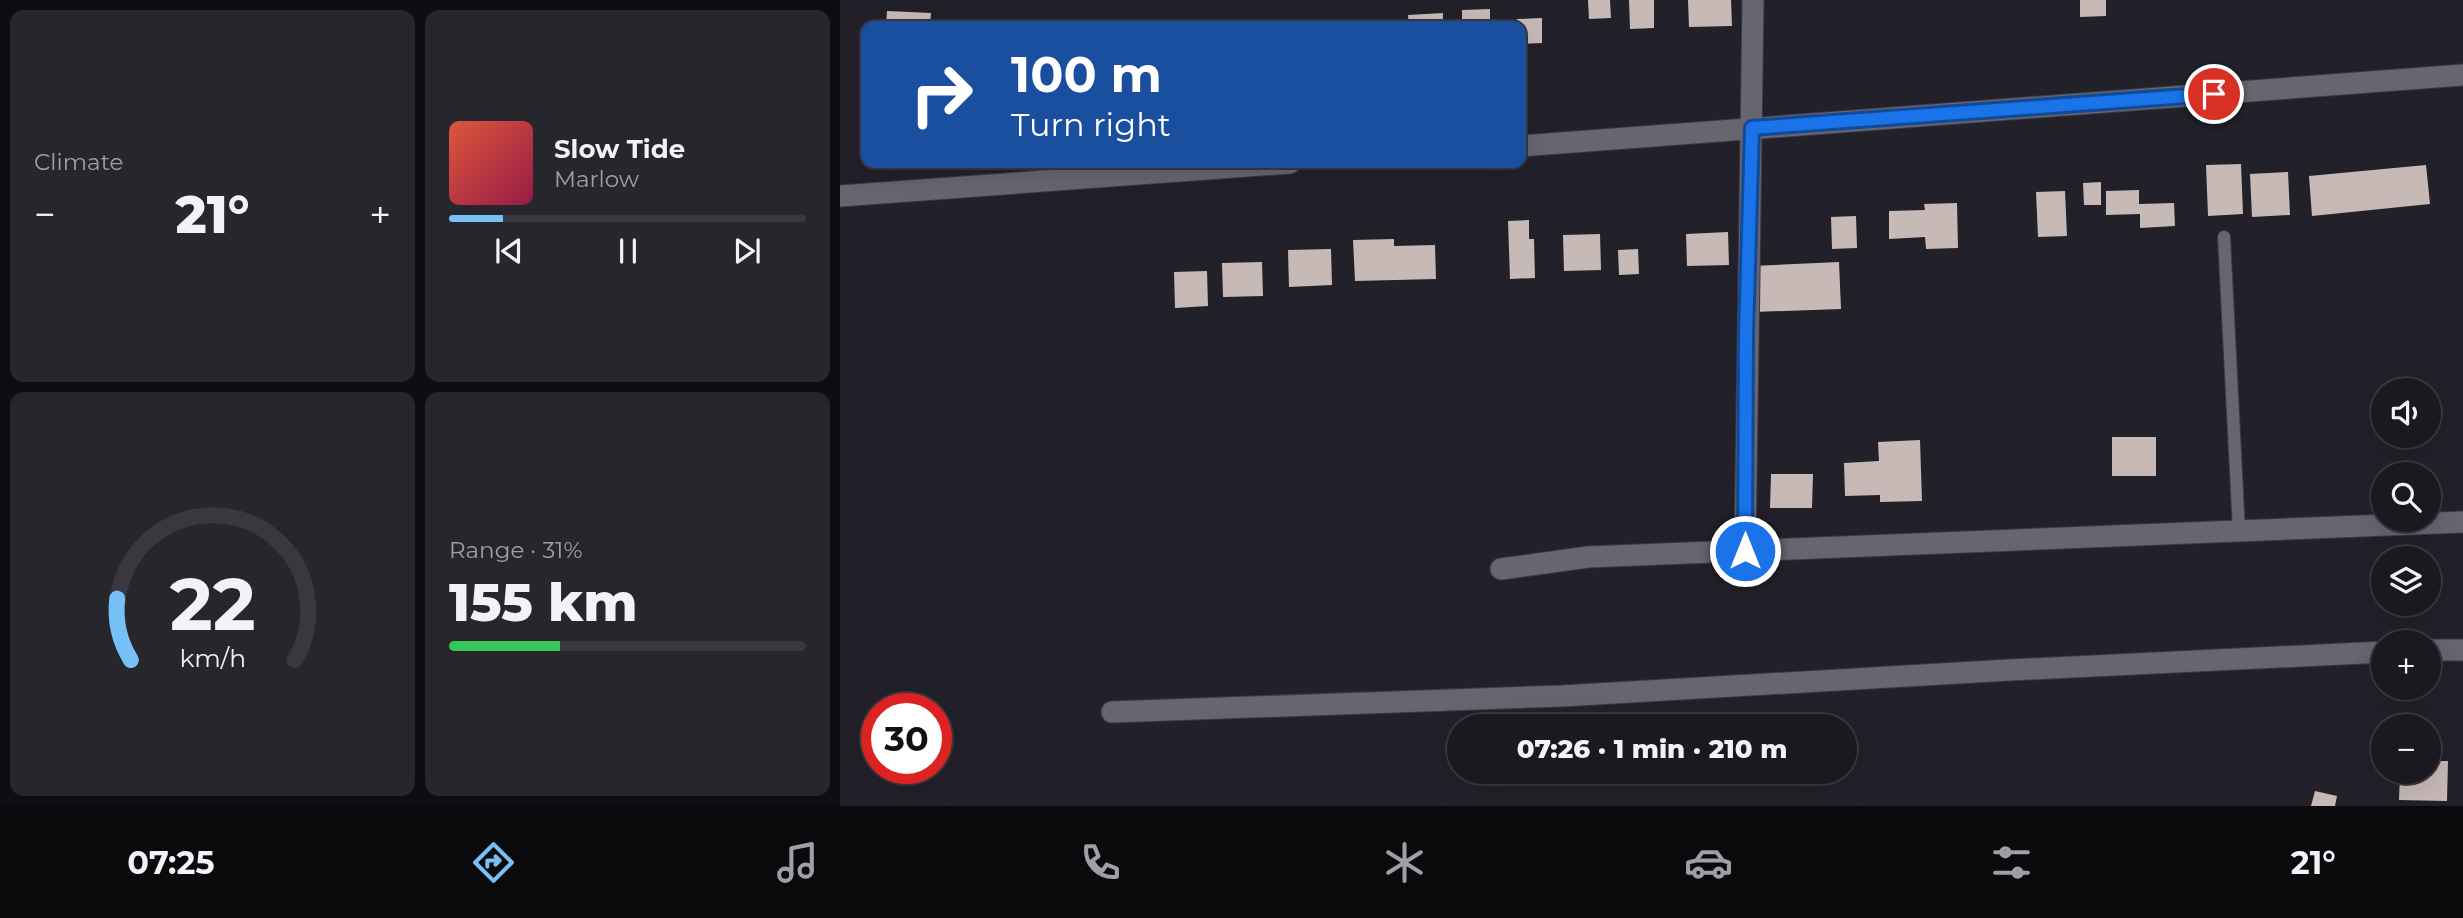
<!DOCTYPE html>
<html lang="en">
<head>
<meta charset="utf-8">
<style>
	body { margin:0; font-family:Montserrat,sans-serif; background:#27262d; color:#f1f3f6; height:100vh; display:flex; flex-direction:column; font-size:26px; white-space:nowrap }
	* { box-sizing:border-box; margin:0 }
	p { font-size:23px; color:#9fa0a5 }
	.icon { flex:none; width:38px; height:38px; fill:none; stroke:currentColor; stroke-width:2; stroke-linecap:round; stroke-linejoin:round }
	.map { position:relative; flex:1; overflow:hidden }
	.sheet { display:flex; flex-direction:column; gap:10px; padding:10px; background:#0e0e12; width:840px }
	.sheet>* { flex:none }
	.guide { position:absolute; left:21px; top:21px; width:665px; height:147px; border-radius:14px; box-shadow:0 7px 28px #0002,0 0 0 2px #38383e; background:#1a4fa0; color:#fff; overflow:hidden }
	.fabs { position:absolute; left:1531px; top:378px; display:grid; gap:14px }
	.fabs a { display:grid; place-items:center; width:70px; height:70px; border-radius:50%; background:#1a1920; box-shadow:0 7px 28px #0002,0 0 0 2px #38383e; font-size:35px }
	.speed { position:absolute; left:21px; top:693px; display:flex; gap:14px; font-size:35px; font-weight:700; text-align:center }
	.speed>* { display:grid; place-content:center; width:91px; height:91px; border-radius:50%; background:#1a1920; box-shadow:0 7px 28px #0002,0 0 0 2px #38383e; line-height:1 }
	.speed .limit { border:10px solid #d22; background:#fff; color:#111 }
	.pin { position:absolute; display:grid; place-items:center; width:60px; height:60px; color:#fff; margin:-30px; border:4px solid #fff; border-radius:50%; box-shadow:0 2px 7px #0007 }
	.me { position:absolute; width:77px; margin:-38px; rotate:0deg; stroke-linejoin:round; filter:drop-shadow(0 0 5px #0008) }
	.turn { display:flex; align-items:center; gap:24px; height:147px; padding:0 35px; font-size:32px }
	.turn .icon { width:91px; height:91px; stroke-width:2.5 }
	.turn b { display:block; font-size:49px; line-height:60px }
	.big { font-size:52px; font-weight:800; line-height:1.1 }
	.sheet .card { flex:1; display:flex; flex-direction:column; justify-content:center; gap:10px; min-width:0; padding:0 24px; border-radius:14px; background:#27262d }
	.sheet .dial { align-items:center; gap:0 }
	.dial svg { height:182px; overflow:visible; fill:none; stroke:#38383e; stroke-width:7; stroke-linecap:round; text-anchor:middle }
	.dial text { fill:#f1f3f6; stroke:none }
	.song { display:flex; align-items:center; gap:21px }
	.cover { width:84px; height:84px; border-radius:10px; background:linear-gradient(135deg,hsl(10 70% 55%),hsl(340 70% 35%)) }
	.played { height:7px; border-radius:4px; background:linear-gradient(90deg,#77c0f7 15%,#38383e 15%) }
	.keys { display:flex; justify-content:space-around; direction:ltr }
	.heat { display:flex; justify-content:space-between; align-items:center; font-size:38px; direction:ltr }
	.charge { height:10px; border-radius:5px; background:linear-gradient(90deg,#34c759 31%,#38383e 0) }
	.sheet .tiles { flex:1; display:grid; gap:10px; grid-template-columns:repeat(2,1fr) }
	.trip { position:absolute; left:607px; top:714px; width:410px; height:70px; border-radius:35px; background:#1a1920; box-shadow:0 7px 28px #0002,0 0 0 2px #38383e; font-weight:800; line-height:70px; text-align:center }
	.tab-bar { display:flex; height:112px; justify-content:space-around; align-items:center; background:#0a0a0d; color:#9fa0a5 }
	.tab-bar .icon { width:49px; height:49px }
	.tab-bar .selected { color:#77c0f7 }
	.tab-bar b { font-size:32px; color:#f1f3f6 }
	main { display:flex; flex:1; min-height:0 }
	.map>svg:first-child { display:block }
</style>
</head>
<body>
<main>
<section class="sheet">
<div class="tiles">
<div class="card"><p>Climate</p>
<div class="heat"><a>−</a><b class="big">21°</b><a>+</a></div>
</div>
<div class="card">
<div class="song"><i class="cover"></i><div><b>Slow Tide</b><p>Marlow</p></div></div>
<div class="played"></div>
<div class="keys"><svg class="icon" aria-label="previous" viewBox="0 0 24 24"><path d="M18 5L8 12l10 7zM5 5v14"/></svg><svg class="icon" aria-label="pause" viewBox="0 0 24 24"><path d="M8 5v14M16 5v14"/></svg><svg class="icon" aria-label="next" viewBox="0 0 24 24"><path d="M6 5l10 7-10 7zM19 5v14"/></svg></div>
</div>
<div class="card dial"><svg viewBox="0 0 100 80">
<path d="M14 69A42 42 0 1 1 86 69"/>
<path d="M14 69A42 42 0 0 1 8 42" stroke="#77c0f7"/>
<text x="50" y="56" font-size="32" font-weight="700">22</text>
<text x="50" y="72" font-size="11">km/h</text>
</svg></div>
<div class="card"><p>Range · 31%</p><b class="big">155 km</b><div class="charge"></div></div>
</div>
</section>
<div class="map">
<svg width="1623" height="806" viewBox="0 0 1623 806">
	<rect width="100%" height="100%" fill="#22212a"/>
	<g fill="#c7b9b6">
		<path d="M748 0H770L771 18 749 19Z"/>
		<path d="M789 0H814V28L790 29Z"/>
		<path d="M848 0H891L892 26 849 27Z"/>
		<path d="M1240 0H1266V16L1240 17Z"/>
		<path d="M650 9V26H622V10Z"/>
		<path d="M47 11 91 13 90 26H46Z"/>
		<path d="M603 13V26H569L568 15Z"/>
		<path d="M702 18V43L681 44V26H677V19Z"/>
		<path d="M1401 164 1403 214 1368 216 1366 165Z"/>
		<path d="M1586 165 1590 204 1472 216 1469 176Z"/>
		<path d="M1448 172 1450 215 1412 217 1410 174Z"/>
		<path d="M1261 182V205H1244L1243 183Z"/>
		<path d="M1299 190V204L1334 203 1335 226 1300 228V214L1266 215V191Z"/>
		<path d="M1225 191 1227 236 1198 237 1196 192Z"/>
		<path d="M1117 203 1118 248 1086 249 1085 237 1049 239V211L1085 210 1084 204Z"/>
		<path d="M1016 216 1017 248 992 249 991 217Z"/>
		<path d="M689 220V239H694L695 278 670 279 668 221Z"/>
		<path d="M888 232 889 265 847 266 846 234Z"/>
		<path d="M760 234 761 270 724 271 723 235Z"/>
		<path d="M554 239V246L595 245 596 279 515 281 513 240Z"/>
		<path d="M491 249 492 285 449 287 448 250Z"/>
		<path d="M798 249 799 274 779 275 778 250Z"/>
		<path d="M422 262 423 296 383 297 382 263Z"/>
		<path d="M999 262 1001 309 914 312 912 266Z"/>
		<path d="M367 271 368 306 335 308 334 272Z"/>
		<rect x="1272" y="437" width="44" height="39"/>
		<path d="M1080 440 1082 501 1040 502V495L1005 496 1004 463 1039 461 1038 442Z"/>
		<path d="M931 474H973L972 508H930Z"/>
		<path d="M1589 761H1608L1607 801 1559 800 1560 772H1589Z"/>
		<path d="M1475 791 1497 796 1495 806H1471Z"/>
	</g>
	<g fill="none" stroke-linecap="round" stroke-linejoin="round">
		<g stroke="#3b3b42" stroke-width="14">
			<path id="lane" d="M1384 237 1399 531"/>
		</g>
		<g stroke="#3b3b42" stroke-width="23">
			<g id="street">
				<path d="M681 146 1623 75"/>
				<path d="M0 196 450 163"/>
				<path d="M905 551C906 367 912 184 913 0"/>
				<path d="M661 569 748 557 1623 522"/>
				<path d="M1589 650H1623"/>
				<path d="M272 712 722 696 1169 670 1544 652"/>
			</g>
		</g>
		<use href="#lane" stroke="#666570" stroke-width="12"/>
		<use href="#street" stroke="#666570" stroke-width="21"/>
	</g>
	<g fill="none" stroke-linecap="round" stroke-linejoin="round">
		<g stroke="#114b97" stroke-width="18">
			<path id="route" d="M905 551 906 335 912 128 1374 94"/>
		</g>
		<use href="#route" stroke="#1a73e8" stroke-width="12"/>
	</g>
</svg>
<div class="fabs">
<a><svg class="icon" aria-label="sound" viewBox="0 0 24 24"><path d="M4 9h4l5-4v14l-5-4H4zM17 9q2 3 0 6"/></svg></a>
<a><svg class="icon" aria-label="search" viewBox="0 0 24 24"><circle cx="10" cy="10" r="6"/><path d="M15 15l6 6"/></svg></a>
<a><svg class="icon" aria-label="layers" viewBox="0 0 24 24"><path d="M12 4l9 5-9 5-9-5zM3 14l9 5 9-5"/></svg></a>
<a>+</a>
<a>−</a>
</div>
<div class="speed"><div class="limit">30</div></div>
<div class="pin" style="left:1374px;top:94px;background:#d93025"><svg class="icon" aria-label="arrive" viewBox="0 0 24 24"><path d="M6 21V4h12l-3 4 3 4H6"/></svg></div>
<svg class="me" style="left:905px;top:551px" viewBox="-20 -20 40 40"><circle r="17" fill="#1a73e8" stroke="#fff" stroke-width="3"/><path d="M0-11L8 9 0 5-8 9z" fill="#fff"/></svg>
<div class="trip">07:26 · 1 min · 210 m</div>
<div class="guide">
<div class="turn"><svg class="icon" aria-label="right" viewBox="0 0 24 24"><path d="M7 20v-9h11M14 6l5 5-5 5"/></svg><div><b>100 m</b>Turn right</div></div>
</div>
</div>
</main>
<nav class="tab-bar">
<b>07:25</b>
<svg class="icon selected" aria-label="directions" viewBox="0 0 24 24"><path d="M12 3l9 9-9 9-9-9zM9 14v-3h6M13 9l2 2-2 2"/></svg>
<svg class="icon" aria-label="music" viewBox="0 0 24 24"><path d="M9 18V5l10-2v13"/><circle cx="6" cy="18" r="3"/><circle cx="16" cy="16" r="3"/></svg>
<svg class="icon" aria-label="phone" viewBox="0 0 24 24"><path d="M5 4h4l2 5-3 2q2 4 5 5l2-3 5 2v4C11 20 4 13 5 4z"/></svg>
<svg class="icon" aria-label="climate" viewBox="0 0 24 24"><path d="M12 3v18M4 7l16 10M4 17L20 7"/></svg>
<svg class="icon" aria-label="car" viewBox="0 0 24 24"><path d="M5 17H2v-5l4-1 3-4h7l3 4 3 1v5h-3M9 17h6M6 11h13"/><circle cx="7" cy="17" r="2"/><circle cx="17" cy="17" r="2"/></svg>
<svg class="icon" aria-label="filters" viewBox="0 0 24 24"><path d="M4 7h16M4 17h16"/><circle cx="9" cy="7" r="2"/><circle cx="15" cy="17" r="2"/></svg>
<b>21°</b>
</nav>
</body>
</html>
